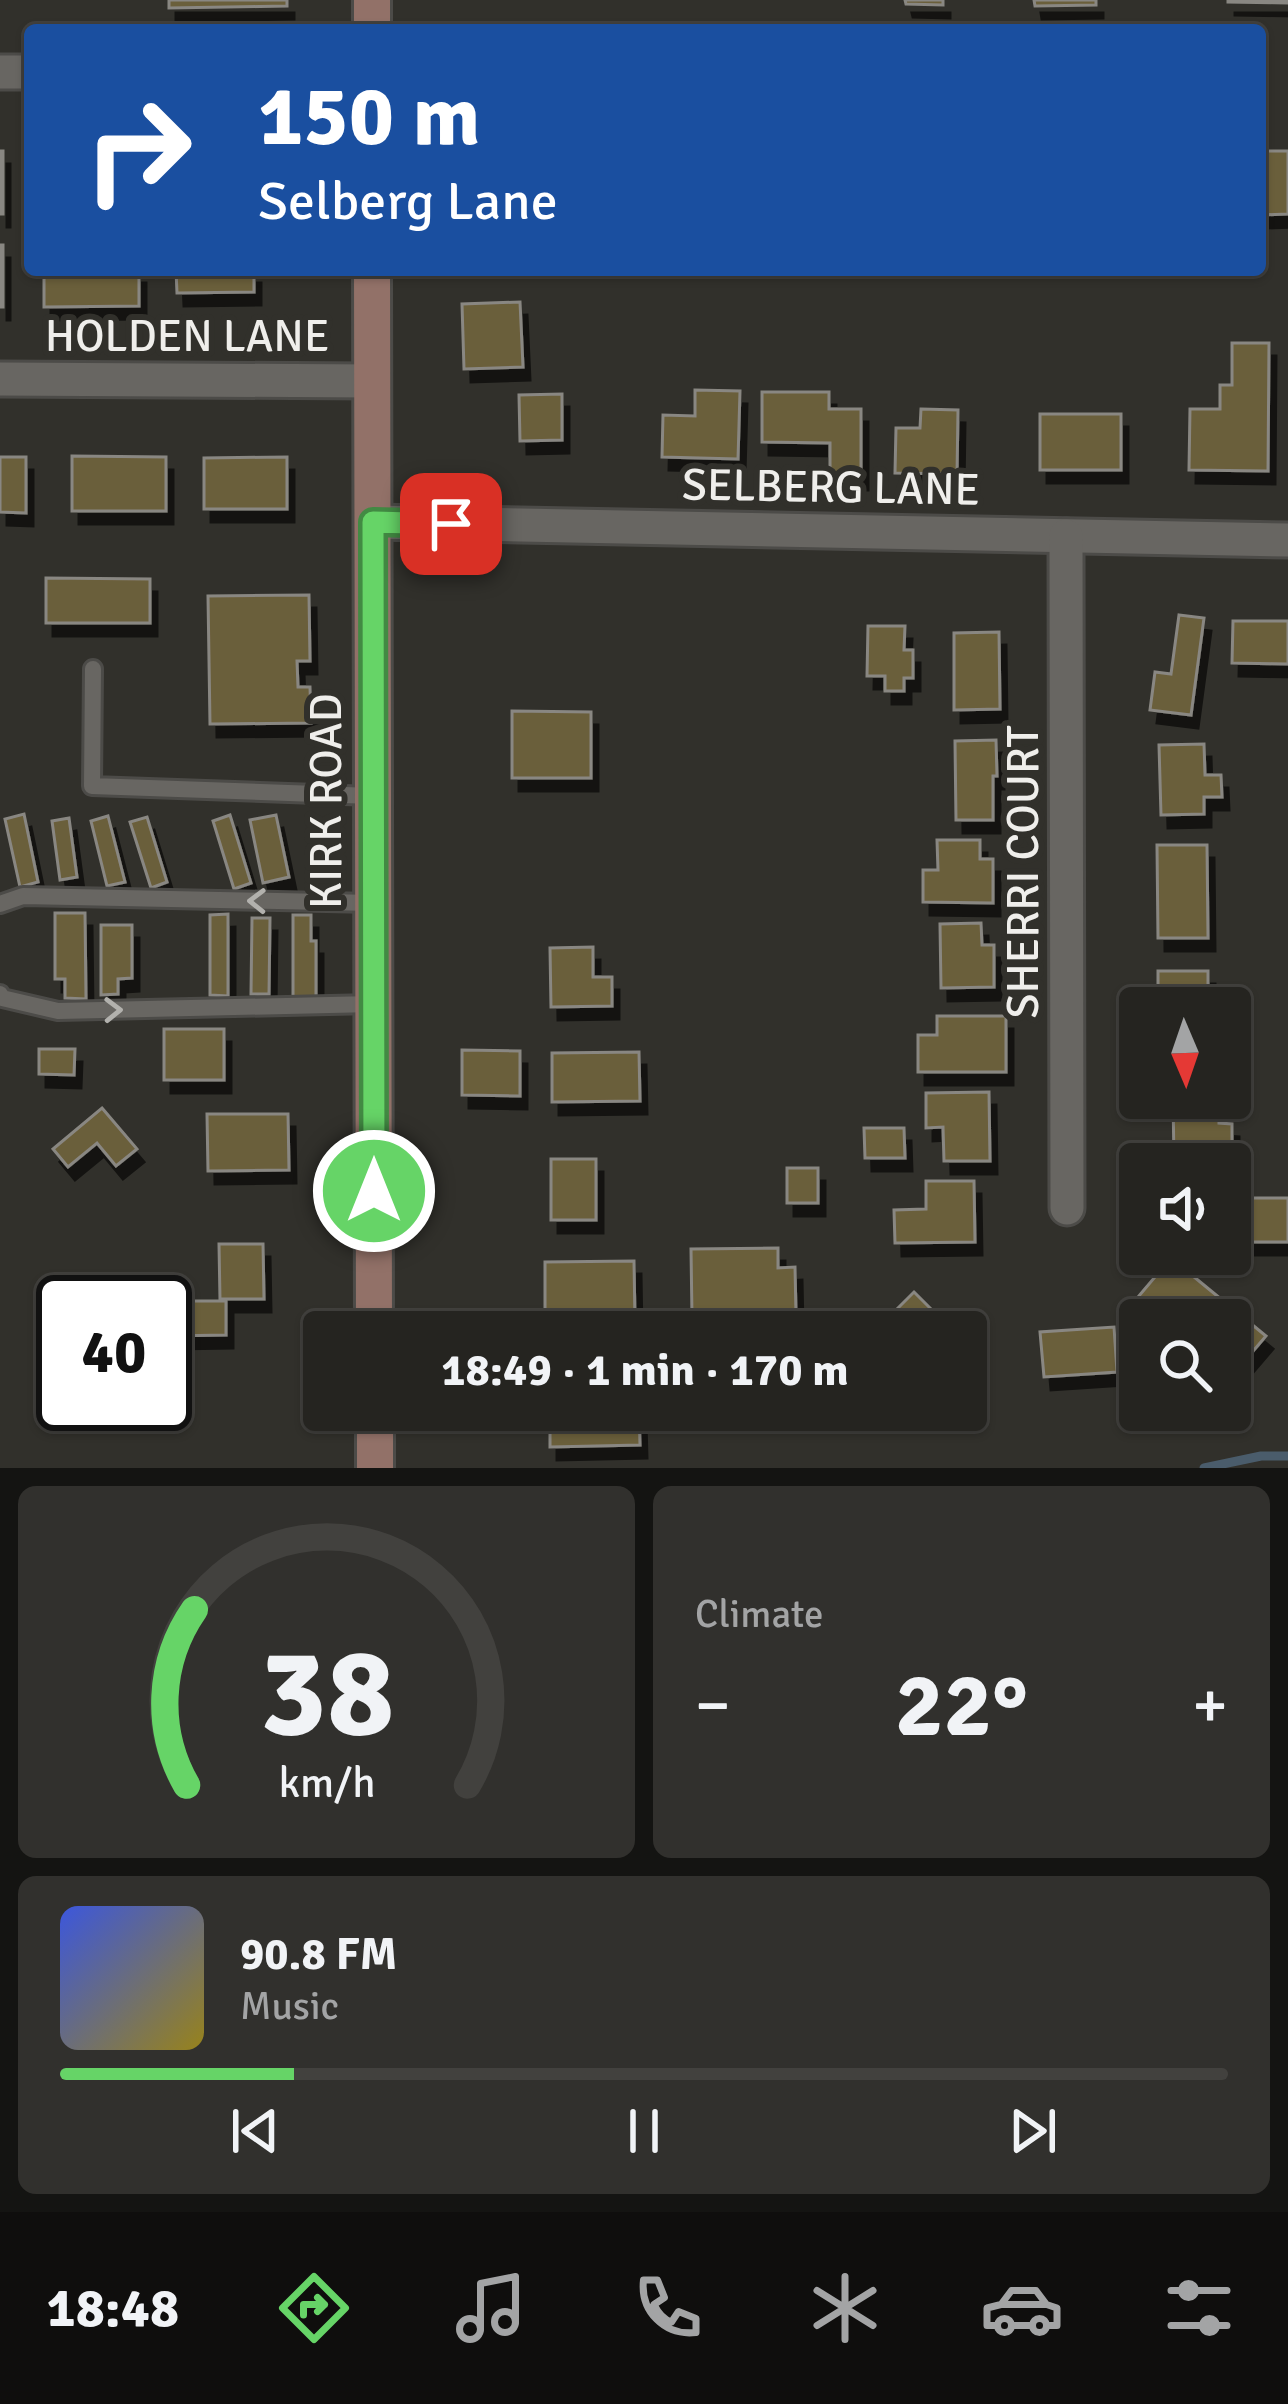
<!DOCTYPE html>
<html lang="en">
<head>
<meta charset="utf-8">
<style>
	body { margin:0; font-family:Signika,sans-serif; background:#31302d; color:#f1f3f6; height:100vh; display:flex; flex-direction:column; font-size:45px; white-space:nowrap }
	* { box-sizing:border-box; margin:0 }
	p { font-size:39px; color:#a3a4a5 }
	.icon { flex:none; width:66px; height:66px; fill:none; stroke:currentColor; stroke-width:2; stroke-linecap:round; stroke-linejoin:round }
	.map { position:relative; height:1468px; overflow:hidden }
	.sheet { display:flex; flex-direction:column; gap:18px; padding:18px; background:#141412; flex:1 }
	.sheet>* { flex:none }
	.top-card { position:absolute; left:24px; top:24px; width:1242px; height:252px; border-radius:12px; box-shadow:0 3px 9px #0004,0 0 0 3px #42413e; background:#1a4fa0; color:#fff; overflow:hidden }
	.needle { width:78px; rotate:178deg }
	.fabs { position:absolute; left:1119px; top:987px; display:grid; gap:24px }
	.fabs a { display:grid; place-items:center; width:132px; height:132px; border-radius:12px; background:#252420; box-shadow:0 3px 9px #0004,0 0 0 3px #42413e; font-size:60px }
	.speed { position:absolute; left:36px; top:1275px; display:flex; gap:24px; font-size:60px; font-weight:700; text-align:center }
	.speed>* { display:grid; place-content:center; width:156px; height:156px; border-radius:50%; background:#252420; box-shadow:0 3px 9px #0004,0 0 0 3px #42413e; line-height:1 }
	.speed .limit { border:6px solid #111; border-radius:18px; background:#fff; color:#111 }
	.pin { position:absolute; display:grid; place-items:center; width:102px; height:102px; color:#fff; margin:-51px; border-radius:24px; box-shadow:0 6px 18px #0006 }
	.me { position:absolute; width:132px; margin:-66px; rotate:0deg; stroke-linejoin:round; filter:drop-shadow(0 0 9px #0008) }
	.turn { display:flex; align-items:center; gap:42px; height:252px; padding:0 36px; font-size:54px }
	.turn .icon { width:156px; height:156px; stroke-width:2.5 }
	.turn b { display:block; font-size:84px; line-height:102px }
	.big { font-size:90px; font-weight:700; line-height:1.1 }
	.sheet .card { flex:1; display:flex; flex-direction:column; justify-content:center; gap:18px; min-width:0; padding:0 42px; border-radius:18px; background:#31302d }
	.sheet .dial { align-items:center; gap:0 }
	.dial svg { height:312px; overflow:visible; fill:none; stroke:#42413e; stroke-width:7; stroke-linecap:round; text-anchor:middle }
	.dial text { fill:#f1f3f6; stroke:none }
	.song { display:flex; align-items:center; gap:36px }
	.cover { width:144px; height:144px; border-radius:18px; background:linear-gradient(135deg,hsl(230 70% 55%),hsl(50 70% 35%)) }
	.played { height:12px; border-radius:6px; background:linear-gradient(90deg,#66d467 20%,#42413e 20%) }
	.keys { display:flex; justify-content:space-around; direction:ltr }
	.heat { display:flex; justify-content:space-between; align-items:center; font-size:66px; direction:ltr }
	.sheet .tiles { flex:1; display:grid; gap:18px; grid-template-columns:1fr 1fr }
	.card:last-child { grid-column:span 2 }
	.trip { position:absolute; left:303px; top:1311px; width:684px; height:120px; border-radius:12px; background:#252420; box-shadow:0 3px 9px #0004,0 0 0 3px #42413e; font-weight:700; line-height:120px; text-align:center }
	.tabs { display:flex; height:192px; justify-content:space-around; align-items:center; background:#0f0e0d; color:#a3a4a5 }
	.tabs .icon { width:84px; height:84px }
	.tabs .active { color:#66d467 }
	.tabs b { font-size:54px; color:#f1f3f6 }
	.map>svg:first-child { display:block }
</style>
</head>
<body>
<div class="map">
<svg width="1288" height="1468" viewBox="0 0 1288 1468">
	<defs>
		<filter id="shadow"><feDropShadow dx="7" dy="13" stdDeviation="0" flood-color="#0009"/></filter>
	</defs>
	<rect width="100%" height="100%" fill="#31302b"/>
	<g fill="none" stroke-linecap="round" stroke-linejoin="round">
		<path stroke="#4a5c6b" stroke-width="9" d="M1204 1468 1261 1456H1288"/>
	</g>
	<g fill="#6b5e3a" stroke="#898782" stroke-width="3" filter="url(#shadow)">
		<path d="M169 0H287V6L169 8Z"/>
		<path d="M905 0H943V5L906 4Z"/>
		<path d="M1034 0H1096V5L1035 6Z"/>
		<path d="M1228 0H1288V3L1228 2Z"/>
		<rect x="0" y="151" width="3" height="63"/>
		<path d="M1260 151H1288V214L1260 215Z"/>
		<rect x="0" y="245" width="3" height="62"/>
		<path d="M44 270H139V306L44 307Z"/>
		<path d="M176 270H254V292L177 293Z"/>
		<path d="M520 302 523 367 464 369 462 304Z"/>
		<path d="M1232 343H1269L1268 471 1189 470 1190 409H1220V385H1232Z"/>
		<path d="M695 390 740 391 738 459 662 457 663 415 695 416Z"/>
		<path d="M762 392H829V409H861V477H830V443L762 442Z"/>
		<path d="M562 394V440L520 441 519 395Z"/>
		<path d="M921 409 958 410 957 474 895 473 896 428H920Z"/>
		<rect x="1040" y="414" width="81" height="56"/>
		<path d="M72 456 166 457V511H72Z"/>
		<path d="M0 457H26V513L0 512Z"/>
		<path d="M287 457V509H204V458Z"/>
		<path d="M46 578 150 579V623H46Z"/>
		<path d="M309 595 310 661H297L298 687H310L311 723 210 724 208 596Z"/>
		<path d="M1179 615 1204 618 1191 715 1150 710 1155 672 1171 674Z"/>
		<path d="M1233 621H1288V664L1232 663Z"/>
		<path d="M868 626H905L904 650H913V678H904V691H885V676H867Z"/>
		<path d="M999 632 1000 709 954 710V633Z"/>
		<path d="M512 711 591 712V778H512Z"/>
		<path d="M996 740 997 776H993V820H956L955 741Z"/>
		<path d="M1204 744 1205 775H1221L1222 797H1204V814L1161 815 1159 745Z"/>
		<path d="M24 814 38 882 20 887 5 819Z"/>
		<path d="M230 815 251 883 234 889 213 821Z"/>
		<path d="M276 815 289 877 263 883 250 820Z"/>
		<path d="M108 816 125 882 107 886 91 821Z"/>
		<path d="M147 817 167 882 151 888 130 822Z"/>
		<path d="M69 818 77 877 60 880 52 821Z"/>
		<path d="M937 840H980V859H993V903L923 902V870H938Z"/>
		<path d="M1157 845H1207L1208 938H1158Z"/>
		<path d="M55 913H85L86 999 65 998V979H55Z"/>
		<path d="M228 914V996L210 995V915Z"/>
		<path d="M293 915H311V941H316V997H293Z"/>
		<path d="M252 918H270L269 994H251Z"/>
		<path d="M981 923 982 945H994V987L941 988 940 924Z"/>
		<path d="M101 925H132V978L118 979V994L101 995Z"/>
		<path d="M593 947V977H612V1006L551 1007 550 948Z"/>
		<rect x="1158" y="971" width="50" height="37"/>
		<path d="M937 1016H1006V1072H918V1035H937Z"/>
		<rect x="164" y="1029" width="60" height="51"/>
		<path d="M39 1049H75L74 1075 39 1074Z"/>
		<path d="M462 1050 520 1051V1096L462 1095Z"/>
		<path d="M639 1052 640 1101 552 1102V1053Z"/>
		<path d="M989 1092 990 1161H944L943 1127 926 1128V1093Z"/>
		<path d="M1173 1098H1219V1123L1232 1124V1160L1174 1161Z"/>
		<path d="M102 1108 137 1149 116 1166 97 1143 68 1167 53 1149Z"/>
		<path d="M207 1114H288L289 1170 208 1171Z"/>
		<path d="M864 1128H904L905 1158H865Z"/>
		<rect x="551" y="1159" width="45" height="61"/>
		<rect x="787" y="1168" width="31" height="35"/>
		<path d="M926 1181H974L975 1242 895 1243 894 1210 926 1209Z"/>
		<rect x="1230" y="1198" width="58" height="44"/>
		<path d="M219 1244H263L264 1299H220Z"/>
		<path d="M778 1248V1268L795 1267 796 1315 692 1316 691 1249Z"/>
		<path d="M1171 1258 1266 1336 1237 1370 1230 1364V1320H1166L1138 1297Z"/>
		<path d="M634 1261 635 1322H545V1262Z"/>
		<path d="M914 1292 954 1332H892L883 1323Z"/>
		<path d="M166 1301H226V1335L167 1336Z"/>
		<path d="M1114 1327 1117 1372 1044 1377 1040 1332Z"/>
		<path d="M550 1410H639L640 1445 550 1447Z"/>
	</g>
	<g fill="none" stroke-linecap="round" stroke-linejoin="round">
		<g stroke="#4c4b48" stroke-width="22">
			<g id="lane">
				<path d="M93 669 92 786 372 796"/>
				<path d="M0 904 23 896 373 903"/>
				<path d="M0 994 2 998 58 1011 373 1004"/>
			</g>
		</g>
		<g stroke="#4c4b48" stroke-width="39">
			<g id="street">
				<path d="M0 72H30"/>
				<path d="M0 379 372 381"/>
				<path d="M373 522 1288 540"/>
				<path d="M1066 536 1067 1208"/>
			</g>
		</g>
		<g stroke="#4c4b48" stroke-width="42">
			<g id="secondary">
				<path d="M372 0V30"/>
				<path d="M372 270 374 1332"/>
				<path d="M375 1410V1468"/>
			</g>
		</g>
		<use href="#lane" stroke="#686662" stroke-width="16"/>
		<use href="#street" stroke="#686662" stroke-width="33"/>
		<use href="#secondary" stroke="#927168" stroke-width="36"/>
	</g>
	<defs><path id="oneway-chevron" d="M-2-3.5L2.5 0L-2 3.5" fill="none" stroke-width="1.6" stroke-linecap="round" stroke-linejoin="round" transform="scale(3)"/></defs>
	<g stroke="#b2b1ad">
		<use href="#oneway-chevron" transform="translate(257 901) rotate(-179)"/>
		<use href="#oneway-chevron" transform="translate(113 1010) rotate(-1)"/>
	</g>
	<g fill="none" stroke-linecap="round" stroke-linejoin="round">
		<g stroke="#428a43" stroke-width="30">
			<path id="route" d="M374 1191 373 522 451 524"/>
		</g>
		<use href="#route" stroke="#66d467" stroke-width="21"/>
	</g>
	<g text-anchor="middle" stroke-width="12" stroke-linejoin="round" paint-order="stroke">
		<g font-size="45" fill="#efeeeb" stroke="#31302b">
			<text x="187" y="351">HOLDEN LANE</text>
			<text transform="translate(831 486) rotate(1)" y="16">SELBERG LANE</text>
			<text transform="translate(325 801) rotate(-90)" y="16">KIRK ROAD</text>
			<text transform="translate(1022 872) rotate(-90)" y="16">SHERRI COURT</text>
		</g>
	</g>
</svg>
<div class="fabs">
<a><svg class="needle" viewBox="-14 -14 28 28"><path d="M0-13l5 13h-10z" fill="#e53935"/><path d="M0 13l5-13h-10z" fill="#a3a4a5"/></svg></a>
<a><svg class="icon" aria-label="sound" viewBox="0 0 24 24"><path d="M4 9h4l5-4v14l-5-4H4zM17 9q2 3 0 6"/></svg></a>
<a><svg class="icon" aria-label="search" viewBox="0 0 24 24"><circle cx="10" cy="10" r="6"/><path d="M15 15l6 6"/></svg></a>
</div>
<div class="speed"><div class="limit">40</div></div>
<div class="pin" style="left:451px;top:524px;background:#d93025"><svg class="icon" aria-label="arrive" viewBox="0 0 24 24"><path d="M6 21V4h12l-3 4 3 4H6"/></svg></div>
<svg class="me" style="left:374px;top:1191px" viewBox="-20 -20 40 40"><circle r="17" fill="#66d467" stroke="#fff" stroke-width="3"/><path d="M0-11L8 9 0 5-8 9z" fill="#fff"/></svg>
<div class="trip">18:49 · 1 min · 170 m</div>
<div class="top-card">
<div class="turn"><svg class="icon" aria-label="right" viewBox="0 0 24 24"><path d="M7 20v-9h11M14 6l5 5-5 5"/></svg><div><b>150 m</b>Selberg Lane</div></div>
</div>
</div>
<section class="sheet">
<div class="tiles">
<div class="card dial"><svg viewBox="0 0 100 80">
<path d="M14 69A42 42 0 1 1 86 69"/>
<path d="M14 69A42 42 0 0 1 16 24" stroke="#66d467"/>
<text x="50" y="56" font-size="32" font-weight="700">38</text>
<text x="50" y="72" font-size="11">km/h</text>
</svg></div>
<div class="card"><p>Climate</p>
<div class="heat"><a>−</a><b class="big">22°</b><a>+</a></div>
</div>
<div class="card">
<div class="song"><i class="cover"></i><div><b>90.8 FM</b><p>Music</p></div></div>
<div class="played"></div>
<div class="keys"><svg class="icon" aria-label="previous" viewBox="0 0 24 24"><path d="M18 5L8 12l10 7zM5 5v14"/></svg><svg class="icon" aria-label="pause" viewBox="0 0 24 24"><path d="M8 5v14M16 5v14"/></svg><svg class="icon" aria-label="next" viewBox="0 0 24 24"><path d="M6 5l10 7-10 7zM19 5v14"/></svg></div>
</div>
</div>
</section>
<nav class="tabs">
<b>18:48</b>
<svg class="icon active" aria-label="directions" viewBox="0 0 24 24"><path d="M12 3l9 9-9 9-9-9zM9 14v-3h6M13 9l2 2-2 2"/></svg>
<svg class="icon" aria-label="music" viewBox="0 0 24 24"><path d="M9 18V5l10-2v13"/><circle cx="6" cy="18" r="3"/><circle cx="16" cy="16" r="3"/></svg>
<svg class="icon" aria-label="phone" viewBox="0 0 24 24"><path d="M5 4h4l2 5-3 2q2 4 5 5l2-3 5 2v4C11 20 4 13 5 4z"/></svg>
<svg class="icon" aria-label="climate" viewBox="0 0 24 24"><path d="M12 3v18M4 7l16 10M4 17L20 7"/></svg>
<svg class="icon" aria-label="car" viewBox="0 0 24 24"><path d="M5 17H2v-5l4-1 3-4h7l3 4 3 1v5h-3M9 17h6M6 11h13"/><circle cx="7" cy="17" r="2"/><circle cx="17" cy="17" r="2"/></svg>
<svg class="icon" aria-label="filters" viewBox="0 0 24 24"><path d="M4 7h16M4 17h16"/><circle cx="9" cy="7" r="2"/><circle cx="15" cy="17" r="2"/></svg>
</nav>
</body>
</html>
